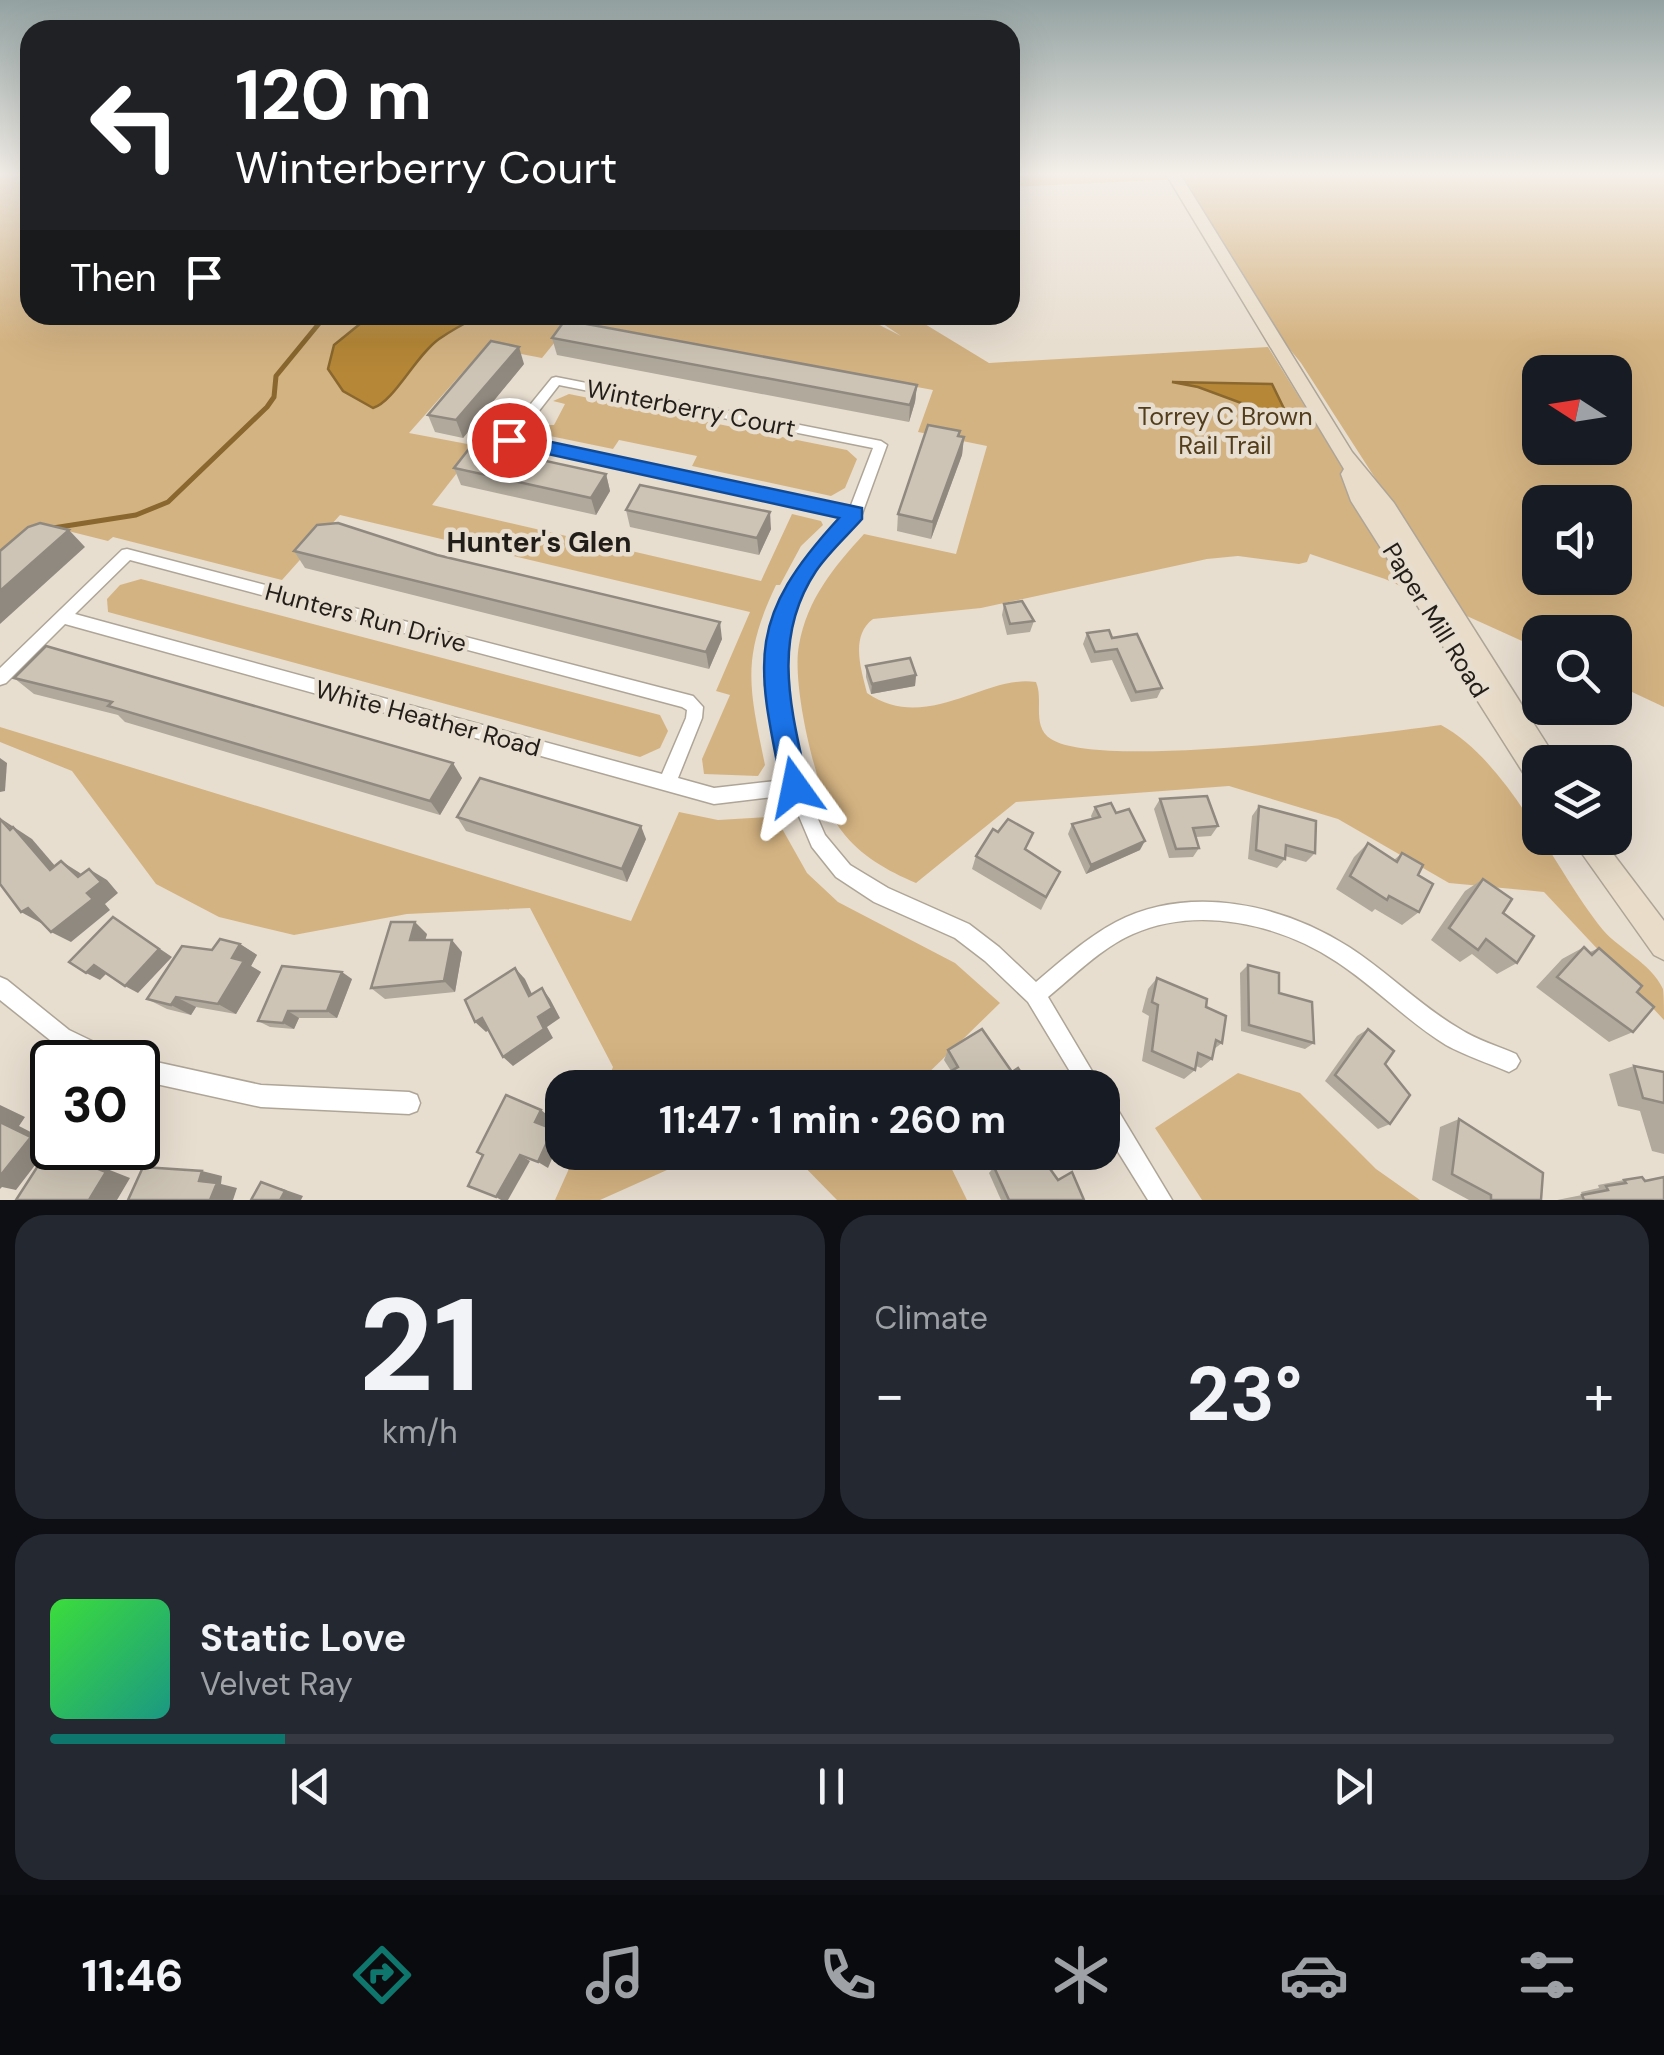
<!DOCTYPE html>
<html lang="en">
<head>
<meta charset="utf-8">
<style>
	body { margin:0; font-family:"DM Sans",sans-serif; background:#242831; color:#f1f3f6; height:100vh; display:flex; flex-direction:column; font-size:38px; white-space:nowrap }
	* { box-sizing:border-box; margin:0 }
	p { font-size:32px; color:#9ea1a6 }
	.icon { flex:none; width:55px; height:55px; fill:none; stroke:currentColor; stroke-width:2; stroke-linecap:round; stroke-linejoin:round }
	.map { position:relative; height:1200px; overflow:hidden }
	.details { display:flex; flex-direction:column; gap:15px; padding:15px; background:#0d0f14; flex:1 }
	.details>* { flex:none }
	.hud { position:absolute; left:20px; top:20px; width:1000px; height:305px; border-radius:30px; box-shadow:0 10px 40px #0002; background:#202124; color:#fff; overflow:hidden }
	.needle { width:65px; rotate:282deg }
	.buttons { position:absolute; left:1522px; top:355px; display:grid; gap:20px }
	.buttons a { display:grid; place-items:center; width:110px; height:110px; border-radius:20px; background:#171b24; box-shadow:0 10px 40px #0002; font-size:50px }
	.speed { position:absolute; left:30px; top:1040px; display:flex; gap:20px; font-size:50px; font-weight:700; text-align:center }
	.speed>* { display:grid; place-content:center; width:130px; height:130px; border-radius:50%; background:#171b24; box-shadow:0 10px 40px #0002; line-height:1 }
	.speed .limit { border:5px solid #111; border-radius:15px; background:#fff; color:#111 }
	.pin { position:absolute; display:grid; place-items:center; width:85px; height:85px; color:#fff; margin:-42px; border:5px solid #fff; border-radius:50%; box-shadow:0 2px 10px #0007 }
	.me { position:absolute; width:110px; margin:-55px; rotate:348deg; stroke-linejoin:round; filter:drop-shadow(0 0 8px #0008) }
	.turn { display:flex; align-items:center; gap:35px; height:210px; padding:0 50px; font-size:45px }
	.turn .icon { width:130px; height:130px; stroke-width:2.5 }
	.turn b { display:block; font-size:70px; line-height:85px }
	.then { display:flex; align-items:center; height:95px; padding:0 50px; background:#0003; gap:20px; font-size:38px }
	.big { font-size:75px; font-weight:700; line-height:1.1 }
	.details .widget { flex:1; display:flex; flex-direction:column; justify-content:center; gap:15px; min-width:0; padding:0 35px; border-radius:30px; background:#242831 }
	.details .dial { align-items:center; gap:0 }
	.dial b { font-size:130px; line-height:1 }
	.song { display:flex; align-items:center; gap:30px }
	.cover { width:120px; height:120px; border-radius:15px; background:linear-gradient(135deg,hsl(120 70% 55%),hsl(170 70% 35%)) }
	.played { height:10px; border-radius:5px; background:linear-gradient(90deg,#0f766e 15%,#363941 15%) }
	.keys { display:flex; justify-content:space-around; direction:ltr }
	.heat { display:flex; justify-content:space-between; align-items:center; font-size:55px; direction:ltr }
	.details .tiles { flex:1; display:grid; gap:15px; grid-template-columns:1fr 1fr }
	.widget:last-child { grid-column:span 2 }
	.trip { position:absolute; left:545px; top:1070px; width:575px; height:100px; border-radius:30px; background:#171b24; box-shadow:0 10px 40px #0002; font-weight:700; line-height:100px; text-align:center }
	.dock { display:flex; height:160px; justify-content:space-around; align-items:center; background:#090b0e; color:#9ea1a6 }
	.dock .icon { width:70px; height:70px }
	.dock .on { color:#0f766e }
	.dock b { font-size:45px; color:#f1f3f6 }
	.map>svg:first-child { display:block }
</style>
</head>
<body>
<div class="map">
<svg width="1664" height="1200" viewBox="0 0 1664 1200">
	<rect width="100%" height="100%" fill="#e8ded0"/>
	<g fill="#d4b382" fill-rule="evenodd">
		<path d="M0 174H30V315H860L901 336 870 315H910L989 363 1268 347 1364 502 1386 495 1301 363 1270 325 1182 179 1010 187V174H1664V707L1615 684V632H1540V649L1385 579 1310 554 1307 562 1299 564 1238 556 1207 559 981 608 873 619C850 636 861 669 867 693 927 734 984 674 1036 682 1044 700 1031 726 1051 739 1097 770 1376 734 1441 725 1511 763 1553 869 1603 930 1619 949 1651 963 1663 989 1664 997 1664 1011 1664 1020L1544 892 1449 883 1338 819 1229 786 1016 802 916 883C888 871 860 856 841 830 817 798 791 684 799 645 807 599 834 567 864 534L956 554 987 446 918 432 933 390 571 322 542 358 485 347 409 433 478 446 432 505 761 581 792 514 821 521 823 525 801 546 780 585H776C741 659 749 687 765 765L758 776 704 774 702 759 730 695 716 691 750 612 340 515 282 580 113 537 108 541 44 525 0 563ZM1540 372H1615V448H1540ZM1540 502H1615V578H1540Z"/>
		<path d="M569 394 847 450 857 459 845 488 831 496 692 466 697 456 619 440 613 449 545 435 540 425H554L565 404 553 401Z"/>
		<path d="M141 579 660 715 668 731 660 748 640 757 108 612 107 599 120 585Z"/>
		<path d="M0 727 631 921 679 812 718 820 766 817 780 825 807 873 838 902 955 963 1000 1003 914 1087H605L613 1067 530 908 407 914 294 935 219 917 156 884 72 771 0 742Z"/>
		<path d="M1238 1073 1300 1093 1376 1169 1420 1200H1202L1155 1128Z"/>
		<path d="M576 1153V1152L705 1153 600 1200H555Z"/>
		<path d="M791 1153H944L967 1200H837Z"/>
	</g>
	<g fill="#b58737" stroke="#89672e" stroke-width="2.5">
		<path d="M371 315H481C467 322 452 330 439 339 416 355 394 402 373 408L343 391 328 369 334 345Z"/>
		<path d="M1172 382 1272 384 1290 421 1198 387Z"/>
	</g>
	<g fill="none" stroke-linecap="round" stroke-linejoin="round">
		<path stroke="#89672e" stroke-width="5" d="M53 528 136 515 168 502 267 407 274 397 276 376 326 315"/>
		<g stroke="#aea597" stroke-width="3">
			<g id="street">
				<path d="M556 377 881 441 887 445 862 514 813 570 785 631 781 685 804 787 825 835 850 865 888 888 969 924 999 947 1036 982C1061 961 1086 938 1116 922 1190 884 1282 904 1349 947 1388 972 1420 1006 1460 1029 1477 1040 1498 1046 1516 1054L1520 1061 1516 1068 1509 1072C1488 1063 1466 1056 1446 1045 1407 1021 1375 987 1337 962 1280 924 1198 905 1133 934 1101 948 1075 975 1048 997L1102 1088H1080L1028 1002 985 961 955 938 874 902 836 877 812 847 790 795 714 804 65 624 6 683 0 685V668L122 550 127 549 693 696 703 707 702 718 678 778 714 788 785 780 765 685 769 631 802 563 844 517 504 443 503 440 504 437 552 378ZM559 385 873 448 850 508 518 438ZM130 560 682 707 687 710 686 718 662 774 75 614Z"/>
				<path d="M0 977 7 980 69 1030 121 1055 124 1062H92L55 1044 0 1000Z"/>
				<path d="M138 1058 261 1085 409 1092 417 1095 420 1103 417 1111 409 1114 261 1107 138 1080V1062H130Z"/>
				<path d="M1102 1094 1110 1097 1172 1200H1148L1102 1126Z"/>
			</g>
		</g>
		<g stroke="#aea597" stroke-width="3">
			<g id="secondary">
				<path d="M1166 174H1180L1352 452 1394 503 1553 754 1557 762H1540V789L1531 785 1351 501 1341 474 1344 469Z"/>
				<path d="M1571 838H1601L1664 921V960L1654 955Z"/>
			</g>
		</g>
		<use href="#street" fill="#fff" fill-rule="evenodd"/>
		<use href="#secondary" fill="#e9ddca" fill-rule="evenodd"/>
	</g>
	<g fill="#b0a99c">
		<path d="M552 338 917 385 915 402 909 422 557 355Z"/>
		<path d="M524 364 463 438 435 432 428 415Z"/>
		<path d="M959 436 964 437 962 455 931 539 897 531 898 514Z"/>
		<path d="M454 468 606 474 610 491 596 515 461 485Z"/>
		<path d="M626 510 771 529 759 555 630 527Z"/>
		<path d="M294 551 437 555 722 639 709 669 305 568Z"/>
		<path d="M1004 604 1034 621 1030 632 1007 635 1002 615Z"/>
		<path d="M1087 633 1112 638 1162 688 1157 698 1131 702 1112 660 1091 663 1083 644Z"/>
		<path d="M866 666 916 675 915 686 871 694 866 677Z"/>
		<path d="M14 678 462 778 440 815 125 722 118 715 34 694Z"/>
		<path d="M1160 799 1218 826 1211 836 1196 837 1199 848 1193 857 1169 858 1154 809Z"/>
		<path d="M1259 806 1315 853 1306 862 1285 856V859L1277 868 1248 859 1252 816Z"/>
		<path d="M1095 807 1116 813 1140 850 1086 874 1068 834 1072 824 1092 819 1091 816Z"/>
		<path d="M457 817 646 839 627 882 466 831Z"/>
		<path d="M1368 843 1394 860 1402 853 1418 875 1419 912 1402 925 1375 909 1372 912 1336 889 1354 857Z"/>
		<path d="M1026 850 1060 872 1041 910 972 869 976 856Z"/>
		<path d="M1483 879 1503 913 1517 963 1497 974 1472 954 1460 962 1431 940 1465 891Z"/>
		<path d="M427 934 425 940 462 952 455 992 385 999 371 988Z"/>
		<path d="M240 944 257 955 251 966 261 972 236 1014 196 1007 191 1015 167 1009 147 999 212 950Z"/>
		<path d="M1584 947 1590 952 1599 948 1637 992 1633 1032 1609 1042 1536 987 1562 959Z"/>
		<path d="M1248 965 1314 1043 1305 1049 1241 1031 1240 973Z"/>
		<path d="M1157 978 1206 1007 1222 1043 1214 1049 1212 1059 1201 1068 1196 1066 1195 1070 1184 1079 1142 1061 1149 1016 1142 1012 1148 989Z"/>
		<path d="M352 979 337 1018H299L294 1029 270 1027 258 1021Z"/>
		<path d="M1368 1029 1385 1064 1390 1124 1378 1129 1325 1081 1357 1036Z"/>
		<path d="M948 1050 1012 1072 1031 1088H945L942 1083 946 1074 951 1071 944 1060Z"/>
		<path d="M1634 1066 1664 1072V1154L1652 1151 1640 1111 1618 1106 1609 1074Z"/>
		<path d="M1459 1119 1541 1200H1469L1432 1180 1440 1127Z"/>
		<path d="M994 1167 1058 1180 1084 1200H1001L989 1173Z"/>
		<path d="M1624 1180 1664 1200H1557L1582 1195 1581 1192 1599 1188 1598 1185Z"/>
	</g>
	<g fill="#90897f">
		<path d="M519 347 524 364 463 438 456 420Z"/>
		<path d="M917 385 915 402 909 422 910 405Z"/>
		<path d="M964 437 962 455 931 539 933 522Z"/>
		<path d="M606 474 610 491 596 515 591 498Z"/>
		<path d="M770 512 771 529 759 555 757 538Z"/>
		<path d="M69 530 85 547 0 624V591Z"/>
		<path d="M720 622 722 639 709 669 706 652Z"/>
		<path d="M916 675 915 686 871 694 872 684Z"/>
		<path d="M0 758 7 763 5 791 0 792Z"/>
		<path d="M453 763 462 778 440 815 430 801Z"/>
		<path d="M0 818 32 839 68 881 50 870Z"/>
		<path d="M641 826 646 839 627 882 622 869Z"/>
		<path d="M1145 841 1140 850 1086 874 1091 865Z"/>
		<path d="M61 861 80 873 94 887 89 869 107 880 118 893 105 904 110 910 71 942 51 932 87 893 78 877Z"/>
		<path d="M28 908 47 919 41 923 21 912Z"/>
		<path d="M113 917 172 957 138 993 125 986Z"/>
		<path d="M415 922 427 934 422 952 410 940Z"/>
		<path d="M452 940 462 952 455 992 444 981Z"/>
		<path d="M240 944 257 955 251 966 261 972 236 1014 218 1004 232 958Z"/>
		<path d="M94 965 108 972 100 980 86 973Z"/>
		<path d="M515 968 525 979 538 1007 529 996Z"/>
		<path d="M342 972 352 979 337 1018 327 1011Z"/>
		<path d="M542 988 550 999 560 1018 547 1027 553 1038 513 1066 503 1057 538 1017Z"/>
		<path d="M176 997 196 1007 191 1015 171 1005Z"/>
		<path d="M288 1011 299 1018 294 1029 283 1023Z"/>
		<path d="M482 1018 492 1028 486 1032 475 1022Z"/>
		<path d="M0 1105 25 1117 19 1126 52 1143 16 1190 2 1187 0 1189Z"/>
		<path d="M541 1110 550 1117 544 1129 535 1122Z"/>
		<path d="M553 1129 562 1136 548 1168 538 1162Z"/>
		<path d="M80 1148 107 1149 97 1165 130 1178 117 1200H89L73 1159Z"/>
		<path d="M520 1155 530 1161 508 1200H501L496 1197Z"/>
		<path d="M202 1171 222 1176 221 1184 237 1188 233 1200H210L199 1181Z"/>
		<path d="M280 1188 303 1196 301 1200H280Z"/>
	</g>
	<g fill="#cdc4b5" stroke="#90897f" stroke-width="2.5">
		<path d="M565 320 917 385 910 405 552 338Z"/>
		<path d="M491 341 519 347 456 420 428 415Z"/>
		<path d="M928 425 960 431 958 436 964 437 933 522 898 514Z"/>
		<path d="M472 445 606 474 591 498 454 468Z"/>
		<path d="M640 485 770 512 757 538 626 510Z"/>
		<path d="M40 523 69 530 0 591V551L28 527Z"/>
		<path d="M338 523 437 555 720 622 706 652 294 551 317 525Z"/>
		<path d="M1022 601 1034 621 1010 624 1004 604Z"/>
		<path d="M1109 630 1112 638 1137 634 1162 688 1136 692 1117 649 1095 652 1087 633Z"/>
		<path d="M46 646 453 763 430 801 108 706 112 702 14 678Z"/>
		<path d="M910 658 916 675 872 684 866 666Z"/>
		<path d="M480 778 641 826 622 869 457 817Z"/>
		<path d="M1207 796 1218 826 1193 828 1199 848 1176 849 1160 799Z"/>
		<path d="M1111 803 1116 813 1129 809 1145 841 1091 865 1072 824 1100 817 1095 807Z"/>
		<path d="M1259 806 1316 821 1315 853 1286 845 1285 859 1256 850Z"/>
		<path d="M0 819 10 830 13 827 50 870 61 861 78 877 89 869 101 882 87 893 93 899 51 932 28 908 21 912 0 884Z"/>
		<path d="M1008 819 1033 833 1025 849 1060 872 1046 897 976 856 993 829 998 832Z"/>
		<path d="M1368 843 1397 862 1402 853 1423 865 1418 875 1433 884 1419 912 1389 896 1387 900 1350 876Z"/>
		<path d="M1483 879 1512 899 1503 913 1534 936 1517 963 1486 939 1478 950 1449 928Z"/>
		<path d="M113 917 159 949 125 986 94 965 86 973 69 962Z"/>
		<path d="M391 922H415L410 940H452L444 981 371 988Z"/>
		<path d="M220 939 240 944 232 958 244 961 218 1004 176 997 171 1005 147 999 182 946 212 950Z"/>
		<path d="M1584 947 1592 955 1599 948 1642 986 1637 992 1654 1007 1633 1032 1557 977Z"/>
		<path d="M1248 965 1279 973V993L1312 1002 1314 1043 1249 1025Z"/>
		<path d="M282 966 342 972 327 1011H288L283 1023 258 1021Z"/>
		<path d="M515 968 529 996 542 988 552 1008 538 1017 544 1029 503 1057 482 1018 475 1022 465 1000Z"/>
		<path d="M1157 978 1207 999 1206 1007 1226 1016 1222 1043 1216 1040 1212 1059 1198 1053 1195 1070 1152 1051 1158 1005 1152 1002Z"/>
		<path d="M982 1029 1012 1072 1018 1068 1031 1088H953L946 1074 958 1067 948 1050Z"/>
		<path d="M1368 1029 1394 1051 1385 1064 1410 1095 1390 1124 1335 1075Z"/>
		<path d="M1634 1066 1664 1072V1103L1643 1098Z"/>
		<path d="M506 1095 541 1110 535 1122 553 1129 538 1162 520 1155 496 1197 468 1186 483 1155 477 1152Z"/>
		<path d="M1459 1119 1543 1173 1541 1200H1491V1195L1452 1174Z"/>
		<path d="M0 1122 31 1137 0 1176Z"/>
		<path d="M52 1144V1148H80L73 1159 106 1172 89 1200H16Z"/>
		<path d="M1021 1152H1038L1058 1180 1072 1172 1084 1200H1009L994 1167Z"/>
		<path d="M143 1167 202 1171 199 1181 217 1183 210 1200H128Z"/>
		<path d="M1642 1177 1645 1181 1664 1177V1200H1584L1582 1195 1608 1190 1606 1186 1626 1183 1624 1180Z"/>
		<path d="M261 1182 285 1191 280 1200H251Z"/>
	</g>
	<linearGradient id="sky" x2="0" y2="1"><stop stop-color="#93a2a1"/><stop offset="0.51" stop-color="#f5f0ea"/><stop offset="1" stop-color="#f5f0ea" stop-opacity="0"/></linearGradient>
	<rect width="1664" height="342" fill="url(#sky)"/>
	<path fill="#1a73e8" stroke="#114b97" stroke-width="2.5" d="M509 433 862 508V519C847 536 829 552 816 571 770 640 792 712 808 787L804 795 795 799 785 795 782 787C756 660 746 619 839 518L502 444 499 440Z"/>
	<g text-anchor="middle" stroke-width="9" stroke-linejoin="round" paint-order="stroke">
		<g font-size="25" fill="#211d18" stroke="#e8ded0">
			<text transform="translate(691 408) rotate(11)" y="9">Winterberry Court</text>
			<text transform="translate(366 617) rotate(15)" y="9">Hunters Run Drive</text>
			<text transform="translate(1436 620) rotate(58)" y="9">Paper Mill Road</text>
			<text transform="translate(428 718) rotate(15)" y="9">White Heather Road</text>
		</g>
		<g font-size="25" fill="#523d1c" stroke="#e8ded0">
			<text x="1225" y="425">Torrey C Brown<tspan x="1225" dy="29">Rail Trail</tspan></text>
		</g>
		<g font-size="28" font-weight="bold" fill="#211d18" stroke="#e8ded0">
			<text x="539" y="552">Hunter's Glen</text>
		</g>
	</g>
</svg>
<div class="buttons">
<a><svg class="needle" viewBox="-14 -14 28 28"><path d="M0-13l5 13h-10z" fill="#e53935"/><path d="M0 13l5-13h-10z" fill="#9ea1a6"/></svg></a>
<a><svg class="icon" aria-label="sound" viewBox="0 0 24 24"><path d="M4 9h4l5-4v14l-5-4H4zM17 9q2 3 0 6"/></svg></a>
<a><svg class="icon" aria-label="search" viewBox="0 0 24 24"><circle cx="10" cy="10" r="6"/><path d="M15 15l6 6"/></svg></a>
<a><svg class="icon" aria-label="layers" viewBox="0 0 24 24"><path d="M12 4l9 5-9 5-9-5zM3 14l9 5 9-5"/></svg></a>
</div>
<div class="speed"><div class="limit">30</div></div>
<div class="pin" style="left:509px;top:440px;background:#d93025"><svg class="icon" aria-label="arrive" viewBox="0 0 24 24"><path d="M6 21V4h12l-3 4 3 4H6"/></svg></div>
<svg class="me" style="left:795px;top:787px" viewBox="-20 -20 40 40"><path d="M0-17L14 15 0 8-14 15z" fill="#1a73e8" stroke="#fff" stroke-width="4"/></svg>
<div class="trip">11:47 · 1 min · 260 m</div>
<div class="hud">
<div class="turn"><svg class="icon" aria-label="left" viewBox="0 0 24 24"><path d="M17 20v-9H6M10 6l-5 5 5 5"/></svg><div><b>120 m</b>Winterberry Court</div></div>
<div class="then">Then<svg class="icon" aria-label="arrive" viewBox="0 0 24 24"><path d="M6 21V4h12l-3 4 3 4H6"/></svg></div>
</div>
</div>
<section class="details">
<div class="tiles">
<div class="widget dial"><b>21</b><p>km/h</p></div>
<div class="widget"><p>Climate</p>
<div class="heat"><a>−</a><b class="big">23°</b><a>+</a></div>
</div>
<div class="widget">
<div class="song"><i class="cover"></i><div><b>Static Love</b><p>Velvet Ray</p></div></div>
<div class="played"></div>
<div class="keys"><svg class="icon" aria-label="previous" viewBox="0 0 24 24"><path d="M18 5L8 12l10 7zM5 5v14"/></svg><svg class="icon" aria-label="pause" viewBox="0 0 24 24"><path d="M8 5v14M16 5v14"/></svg><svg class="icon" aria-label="next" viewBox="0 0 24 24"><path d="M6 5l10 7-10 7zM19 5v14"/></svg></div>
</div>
</div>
</section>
<nav class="dock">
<b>11:46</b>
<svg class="icon on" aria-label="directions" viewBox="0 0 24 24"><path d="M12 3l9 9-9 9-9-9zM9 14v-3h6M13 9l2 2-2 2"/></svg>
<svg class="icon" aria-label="music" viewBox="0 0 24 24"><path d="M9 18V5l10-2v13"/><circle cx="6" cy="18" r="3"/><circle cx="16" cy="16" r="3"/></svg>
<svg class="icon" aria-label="phone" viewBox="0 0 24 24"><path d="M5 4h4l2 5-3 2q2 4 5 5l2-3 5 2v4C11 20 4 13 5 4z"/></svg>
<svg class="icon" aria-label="climate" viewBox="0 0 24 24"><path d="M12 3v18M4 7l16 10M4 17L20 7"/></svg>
<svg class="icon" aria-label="car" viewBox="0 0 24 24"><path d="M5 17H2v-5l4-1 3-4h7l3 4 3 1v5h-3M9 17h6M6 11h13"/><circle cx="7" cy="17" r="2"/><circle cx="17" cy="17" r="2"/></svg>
<svg class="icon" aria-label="filters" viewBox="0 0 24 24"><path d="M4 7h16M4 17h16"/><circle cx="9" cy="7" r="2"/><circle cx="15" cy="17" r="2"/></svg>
</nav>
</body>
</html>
